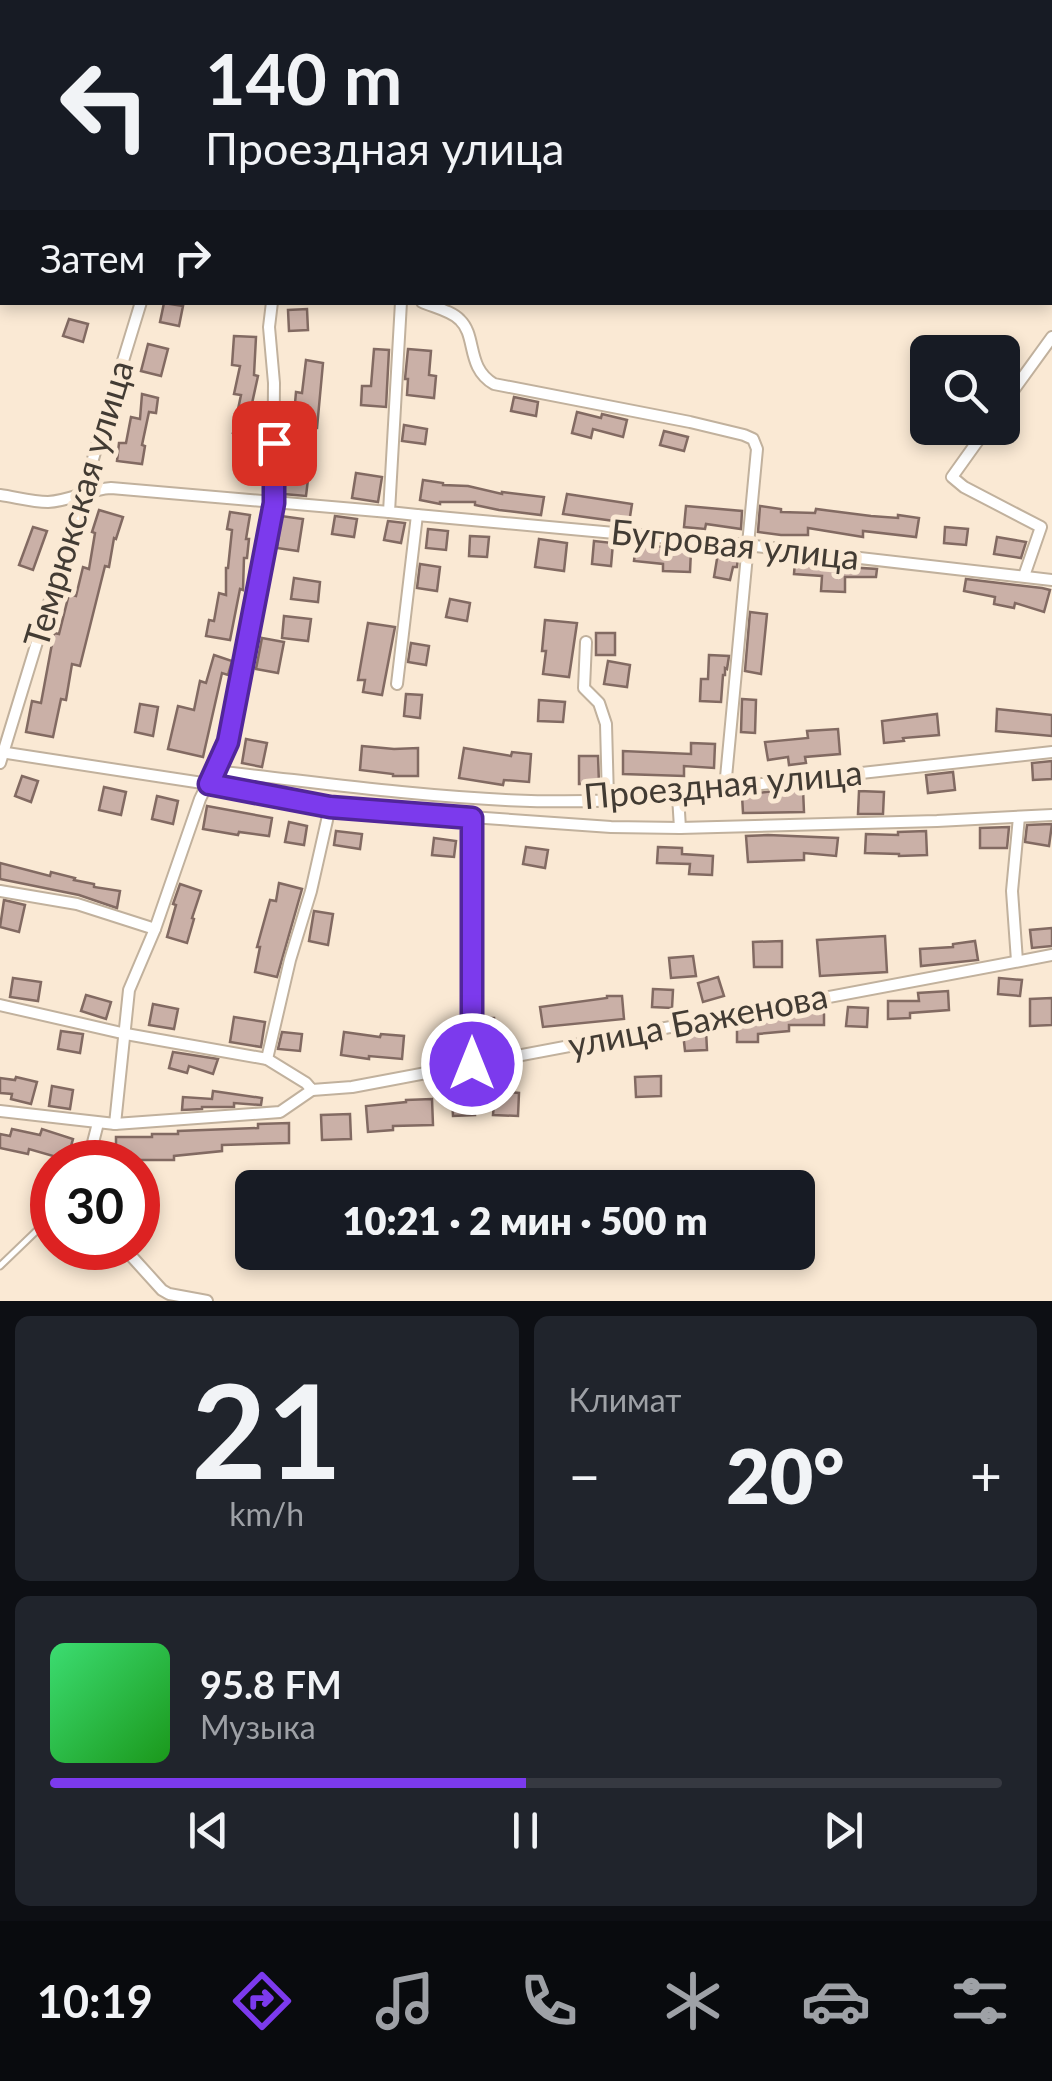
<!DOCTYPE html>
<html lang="ru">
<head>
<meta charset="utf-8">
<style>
	body { margin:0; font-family:Lato,sans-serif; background:#20242c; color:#f1f3f6; height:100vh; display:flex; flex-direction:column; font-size:38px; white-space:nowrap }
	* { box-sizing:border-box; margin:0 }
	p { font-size:32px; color:#9ea1a6 }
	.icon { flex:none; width:55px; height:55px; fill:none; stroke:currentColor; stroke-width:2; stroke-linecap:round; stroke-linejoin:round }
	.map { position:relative; height:1301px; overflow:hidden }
	.details { display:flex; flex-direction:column; gap:15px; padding:15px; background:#0d0f14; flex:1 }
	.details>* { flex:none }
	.hud { position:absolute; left:0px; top:0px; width:1052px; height:305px; box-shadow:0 5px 15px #0003; background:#171b24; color:#f1f3f6; overflow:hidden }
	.tools { position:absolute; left:910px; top:335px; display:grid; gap:20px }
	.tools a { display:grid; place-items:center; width:110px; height:110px; border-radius:15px; background:#171b24; box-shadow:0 5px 15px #0003; font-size:50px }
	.speed { position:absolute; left:30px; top:1140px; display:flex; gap:20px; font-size:50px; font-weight:700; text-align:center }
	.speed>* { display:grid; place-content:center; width:130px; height:130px; border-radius:50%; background:#171b24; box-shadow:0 5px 15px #0003; line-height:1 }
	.speed .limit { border:15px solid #d22; background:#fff; color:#111 }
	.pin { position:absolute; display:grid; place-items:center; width:85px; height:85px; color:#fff; margin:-42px; border-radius:20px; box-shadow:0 5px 15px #0006 }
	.me { position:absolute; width:110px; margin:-55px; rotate:0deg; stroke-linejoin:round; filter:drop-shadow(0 0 8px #0008) }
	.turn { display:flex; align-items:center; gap:35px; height:210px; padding:0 40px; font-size:45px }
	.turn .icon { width:130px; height:130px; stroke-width:2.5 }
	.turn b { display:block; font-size:70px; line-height:85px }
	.then { display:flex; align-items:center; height:95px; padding:0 40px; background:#0003; gap:20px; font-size:38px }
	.big { font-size:75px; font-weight:800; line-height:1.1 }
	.details .card { flex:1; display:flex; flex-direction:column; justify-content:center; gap:15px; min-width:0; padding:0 35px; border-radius:15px; background:#20242c }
	.details .dial { align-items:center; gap:0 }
	.dial b { font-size:130px; line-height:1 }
	.song { display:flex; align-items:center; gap:30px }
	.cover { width:120px; height:120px; border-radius:15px; background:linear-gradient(135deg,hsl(140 70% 55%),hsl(120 70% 35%)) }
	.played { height:10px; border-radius:5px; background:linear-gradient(90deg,#7c3aed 50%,#363941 50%) }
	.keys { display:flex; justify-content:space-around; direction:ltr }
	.heat { display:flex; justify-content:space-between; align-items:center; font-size:55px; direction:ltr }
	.details .tiles { flex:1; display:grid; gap:15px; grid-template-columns:1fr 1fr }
	.card:last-child { grid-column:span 2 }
	.trip { position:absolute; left:235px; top:1170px; width:580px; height:100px; border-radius:15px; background:#171b24; box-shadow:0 5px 15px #0003; font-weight:800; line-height:100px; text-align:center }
	.tabs { display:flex; height:160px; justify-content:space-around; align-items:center; background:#090b0e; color:#9ea1a6 }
	.tabs .icon { width:70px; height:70px }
	.tabs .current { color:#7c3aed }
	.tabs b { font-size:45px; color:#f1f3f6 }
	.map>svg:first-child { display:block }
</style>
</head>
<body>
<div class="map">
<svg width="1052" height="1301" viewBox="0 0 1052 1301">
	<rect width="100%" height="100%" fill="#fae9d4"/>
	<g fill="#cab0a7" stroke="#826a62" stroke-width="2.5">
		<path d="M164 303 183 306 179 326 160 322Z"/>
		<path d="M307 309 308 330 289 331 288 310Z"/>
		<path d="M69 319 88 324 83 342 63 336Z"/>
		<path d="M234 336 256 337 254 375 258 376 251 408 258 409 251 445 261 446 260 465 239 462 242 435 233 433 241 395 234 394 240 366 232 365Z"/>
		<path d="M148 344 168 349 161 376 141 371Z"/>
		<path d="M374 349 389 350 386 407 361 405 362 386H371Z"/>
		<path d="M408 349 431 351 429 375 436 376 434 398 407 395 408 379H405Z"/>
		<path d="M306 360 323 363 317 428 293 426 296 392 302 393Z"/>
		<path d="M142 394 158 398 156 413 149 412 142 445 145 446 142 464 117 461 119 443H126L131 417 140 419Z"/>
		<path d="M514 397 538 402 536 416 511 411Z"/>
		<path d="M577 412 601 418 602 414 627 420 623 437 593 429 591 438 572 433Z"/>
		<path d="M404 425 427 429 425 444 402 441Z"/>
		<path d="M664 431 688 437 684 451 660 445Z"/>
		<path d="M287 468 309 471 306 496 284 494Z"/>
		<path d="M356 473 382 477 378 502 352 498Z"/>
		<path d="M423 480 443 483V485L468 486 502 494V492L544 497 541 515 499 510 475 505V502H440V504L420 500Z"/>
		<path d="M567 494 632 504 629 523 563 514Z"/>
		<path d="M686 506 742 511 741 529 706 524 705 529 684 527Z"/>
		<path d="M760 506 781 509V512L815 513 816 509 871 516 898 518V515L919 518 916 537 863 531V537L808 528V535H781L758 532Z"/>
		<path d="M99 510 123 517 116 539 114 538 109 567 105 566 80 666 72 664 66 700 61 699 53 737 26 732 32 701 41 703 54 633 59 634 69 594 76 596 83 567 89 569 95 533 92 532Z"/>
		<path d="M230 512 250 515 246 539H249L247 558H244L243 590 240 589 230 640 206 636 209 620 214 621 219 593 226 595V568H228L232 530 227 529Z"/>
		<path d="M281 516 303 519 298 551 277 548Z"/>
		<path d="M335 516 357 519 354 537 332 534Z"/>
		<path d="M388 521 405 523 401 543 384 540Z"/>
		<path d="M33 527 47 531 33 570 19 565Z"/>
		<path d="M945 527 968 529 966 545 944 543Z"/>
		<path d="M428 529 448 531 446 550 426 548Z"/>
		<path d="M470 536 489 537 487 557 469 556Z"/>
		<path d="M997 537 1026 542 1021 558 994 554Z"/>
		<path d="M539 539 567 543 564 571 535 567Z"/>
		<path d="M594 541 613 543 611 566 592 564Z"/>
		<path d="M636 544 691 550 690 572 663 571V564L634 561Z"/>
		<path d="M718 553 738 556 737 567H733L730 580 714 577Z"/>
		<path d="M795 561 815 562 814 565 877 569 876 577H845V592L821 591 822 576 794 574Z"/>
		<path d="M420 564 440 567 437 591 417 588Z"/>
		<path d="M294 578 320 582 318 602 291 599Z"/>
		<path d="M966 579 1042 588 1050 590 1044 612 1015 603 1014 608 994 604 995 597 964 591Z"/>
		<path d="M450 599 470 603 467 621 446 617Z"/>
		<path d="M750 612 767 614 761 674 745 671Z"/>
		<path d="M284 616 311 619 308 641 282 638Z"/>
		<path d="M545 620 577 623 569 677 543 674 546 651H542Z"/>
		<path d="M368 623 395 627 382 695 363 692 365 680H358Z"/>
		<rect x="596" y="633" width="19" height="22"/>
		<path d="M262 638 284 642 278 673 256 669Z"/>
		<path d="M411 643 429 646 426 665 408 662Z"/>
		<path d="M214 655 232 661 228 675 222 673 203 757 168 749 178 706 194 710 200 681 206 683Z"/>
		<path d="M709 655 729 656 727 669 725 668V675H723L721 702 700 701 701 679H708Z"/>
		<path d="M608 661 630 665 627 687 604 684Z"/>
		<path d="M406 694 422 695 420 718 404 716Z"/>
		<path d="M742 699 756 700 755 733 741 732Z"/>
		<path d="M539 700 565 702 563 722 538 721Z"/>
		<path d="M140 704 158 707 153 736 135 732Z"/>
		<path d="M997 709 1052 715V736L996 731Z"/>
		<path d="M937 714 939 735 903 738 904 741 884 743 882 721Z"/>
		<path d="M838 729 840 754 805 757 806 763 789 765 788 757 768 760 765 742 808 738 807 731Z"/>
		<path d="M246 739 267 743 262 767 242 763Z"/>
		<path d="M691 743 715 744 714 768 684 766V776L623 774V751L691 754Z"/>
		<path d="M362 746 394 749 418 748V776H393V774L360 770Z"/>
		<path d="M464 748 511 756 512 752 531 754 529 782 504 780 503 785 459 778Z"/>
		<path d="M579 756H598L599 784H579Z"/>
		<path d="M1052 761V779L1033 780 1032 763Z"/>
		<path d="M953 772 955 790 928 793 926 775Z"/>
		<path d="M22 776 38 781 31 802 15 796Z"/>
		<path d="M104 787 126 792 121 815 99 810Z"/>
		<path d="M792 789H803L804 812 743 813 742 795Z"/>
		<path d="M859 791 884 792 883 814H858Z"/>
		<path d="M157 796 178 801 173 824 152 819Z"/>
		<path d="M207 806 272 818 269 836 239 832 238 835 203 829Z"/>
		<path d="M289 822 307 826 304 845 285 842Z"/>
		<path d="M1052 824 1049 846 1025 842 1027 825Z"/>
		<path d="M1009 827 1007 848H980V828Z"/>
		<path d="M336 831 362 834 360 849 334 845Z"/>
		<path d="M926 831 927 855 899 856V854L865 853 866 834 898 835V832Z"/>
		<path d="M768 835 838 838 836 856 804 853V860L748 862 746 836Z"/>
		<path d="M434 838 456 841 454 857 432 855Z"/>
		<path d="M526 847 548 850 545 868 523 864Z"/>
		<path d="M658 847 682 848V854L713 856 712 875 689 874 690 864 657 863Z"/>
		<path d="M0 863 50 876 51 872 75 878 74 880 94 884V887L120 891 117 908 79 895 0 879Z"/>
		<path d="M279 883 302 889 277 977 255 972 260 947H257L270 900 276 901Z"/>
		<path d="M180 884 201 891 192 918 194 919 187 943 167 937 176 905 173 904Z"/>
		<path d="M4 900 25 905 19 932 0 927Z"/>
		<path d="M314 911 333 914 328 945 309 941Z"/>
		<path d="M1052 928V946L1032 948 1030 930Z"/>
		<path d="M885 936 887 972 820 976 817 940Z"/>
		<path d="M782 941V967H754L753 942Z"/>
		<path d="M975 941 978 960 921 966 920 949 953 947V944Z"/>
		<path d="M693 956 696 976 671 978 669 958Z"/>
		<path d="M718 977 724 996 703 1002 698 983Z"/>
		<path d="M13 978 41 982 38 1001 10 997Z"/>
		<path d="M999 978 1022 980 1020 996 998 994Z"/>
		<path d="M653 989 673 990 672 1008 652 1007Z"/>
		<path d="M948 991 949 1010 910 1013V1018L888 1019V1001H919L918 993Z"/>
		<path d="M86 995 111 1002 106 1019 81 1011Z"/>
		<path d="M607 996H622L624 1019 543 1027 540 1007 607 998Z"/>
		<path d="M1052 998V1025L1030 1026V999Z"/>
		<path d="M153 1004 178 1009 174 1029 149 1025Z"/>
		<path d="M848 1007 868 1008 867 1027 846 1026Z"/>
		<path d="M809 1010H824V1025H789V1031L758 1034V1042H737V1023L764 1020V1018Z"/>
		<path d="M234 1017 265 1022 261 1047 230 1042Z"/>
		<rect x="480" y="1018" width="14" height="25"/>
		<path d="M462 1029V1043H460V1047H442V1030Z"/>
		<path d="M706 1030 707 1050 685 1051 683 1033Z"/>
		<path d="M61 1031 83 1034 80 1053 58 1049Z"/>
		<path d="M282 1032 302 1034 300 1051 278 1049Z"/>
		<path d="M344 1032 380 1037 381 1034 404 1036 402 1059 369 1056V1059L341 1055Z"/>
		<path d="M173 1052 218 1059 213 1074 189 1066 187 1073 169 1068Z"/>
		<path d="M661 1076V1096L636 1097 635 1077Z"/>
		<path d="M16 1077 37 1082 31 1104 11 1099 12 1094 0 1093V1078L15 1080Z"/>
		<path d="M52 1086 73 1090 70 1109 49 1106Z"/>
		<path d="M213 1091 262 1098 261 1105 234 1103V1107H202V1109L182 1110 183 1097 212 1099Z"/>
		<path d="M495 1091 519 1093 518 1116 493 1115Z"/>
		<path d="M474 1096 475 1115 453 1116 452 1097Z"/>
		<path d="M432 1099 433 1125 393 1126V1130L368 1132 366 1106 406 1102V1100Z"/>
		<path d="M350 1114 351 1139 322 1140 321 1115Z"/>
		<path d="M289 1123V1143L222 1145V1151L174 1156V1160H116V1137H152V1134H178V1131L258 1128V1124Z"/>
		<path d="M12 1129 40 1135 42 1129 73 1139 67 1160 29 1149 28 1154 0 1148V1134L10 1136Z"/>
	</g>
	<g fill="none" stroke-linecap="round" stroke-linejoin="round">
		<g stroke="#c1b19d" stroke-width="9">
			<path id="lane" d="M0 1266 52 1216"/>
		</g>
		<g stroke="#c1b19d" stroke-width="14">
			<g id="street">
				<path d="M1048 0 1052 1"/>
				<path d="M100 2 101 0"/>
				<path d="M226 2 227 0"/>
				<path d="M779 2 780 0"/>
				<path d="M1050 90 1052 91"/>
				<path d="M0 106 2 107"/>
				<path d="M0 216 2 217"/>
				<path d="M422 302C433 307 452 311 460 320 477 336 466 368 494 384L690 422 744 435 753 439 757 449 725 788"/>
				<path d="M1002 406 1052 337"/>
				<path d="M987 428 952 477 964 487 1041 527 1024 576"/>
				<path d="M0 495C15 497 32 502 48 502 70 501 89 489 111 488L389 512"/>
				<path d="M417 515 746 545 1052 580"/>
				<path d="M586 642 584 688 599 703 606 724 608 799"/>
				<path d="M397 684 417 515 389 512 401 302"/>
				<path d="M0 752 209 784 330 807 611 827 680 828 937 821 1052 815"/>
				<path d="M0 763 141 302"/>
				<path d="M214 771C382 789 557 819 725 788L1052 752"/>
				<path d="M678 796 680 828"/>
				<path d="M0 891 77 904 155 929"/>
				<path d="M1017 961 1012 891 1019 817"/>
				<path d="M0 1005 126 1034 267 1059 306 1083 312 1090 352 1087 1052 955"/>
				<path d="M267 1059 290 960 311 891 330 807"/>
				<path d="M471 1065 472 818"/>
				<path d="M0 1111 115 1124 280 1112 312 1090"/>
				<path d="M115 1124 129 990 155 929 200 799 228 742 273 503 274 383 269 327 272 302"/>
				<path d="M88 1162 98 1123"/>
				<path d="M124 1248 162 1290 169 1294 207 1301"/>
			</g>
		</g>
		<use href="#lane" stroke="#fff" stroke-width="5"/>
		<use href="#street" stroke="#fff" stroke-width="10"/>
	</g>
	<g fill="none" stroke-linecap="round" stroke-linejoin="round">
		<g stroke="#51269a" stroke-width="25">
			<path id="route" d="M274 443V503L228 742 209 784 330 807 472 818V1064"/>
		</g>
		<use href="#route" stroke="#7c3aed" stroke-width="18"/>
	</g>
	<g text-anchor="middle" stroke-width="10" stroke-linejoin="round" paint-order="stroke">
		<g font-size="35" fill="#423b33" stroke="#fae9d4">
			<text transform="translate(79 504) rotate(-73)" y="12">Темрюкская улица</text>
			<text transform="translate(735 545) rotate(6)" y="12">Бугровая улица</text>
			<text transform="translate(723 785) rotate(-5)" y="12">Проездная улица</text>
			<text transform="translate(698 1021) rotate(-11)" y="12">улица Баженова</text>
		</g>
	</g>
</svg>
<div class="tools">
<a><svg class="icon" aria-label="search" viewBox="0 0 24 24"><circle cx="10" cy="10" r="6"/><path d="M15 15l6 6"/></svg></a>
</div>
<div class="speed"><div class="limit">30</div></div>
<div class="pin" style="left:274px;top:443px;background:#d93025"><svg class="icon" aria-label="arrive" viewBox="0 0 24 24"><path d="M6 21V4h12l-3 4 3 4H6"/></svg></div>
<svg class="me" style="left:472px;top:1064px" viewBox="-20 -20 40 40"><circle r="17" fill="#7c3aed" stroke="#fff" stroke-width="3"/><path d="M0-11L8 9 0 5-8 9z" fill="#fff"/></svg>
<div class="trip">10:21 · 2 мин · 500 m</div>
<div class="hud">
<div class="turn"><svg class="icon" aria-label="left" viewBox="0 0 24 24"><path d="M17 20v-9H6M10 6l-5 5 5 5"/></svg><div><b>140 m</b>Проездная улица</div></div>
<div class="then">Затем<svg class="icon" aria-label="right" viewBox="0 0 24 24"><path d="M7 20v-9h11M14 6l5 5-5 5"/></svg></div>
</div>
</div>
<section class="details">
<div class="tiles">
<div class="card dial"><b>21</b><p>km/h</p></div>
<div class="card"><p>Климат</p>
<div class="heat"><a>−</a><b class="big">20°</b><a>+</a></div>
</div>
<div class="card">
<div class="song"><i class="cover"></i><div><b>95.8 FM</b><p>Музыка</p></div></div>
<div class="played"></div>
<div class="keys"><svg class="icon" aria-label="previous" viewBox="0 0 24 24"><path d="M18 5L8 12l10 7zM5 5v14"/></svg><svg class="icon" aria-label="pause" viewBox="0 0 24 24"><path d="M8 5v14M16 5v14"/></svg><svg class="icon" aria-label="next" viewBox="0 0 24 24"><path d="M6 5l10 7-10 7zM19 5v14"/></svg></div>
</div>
</div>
</section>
<nav class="tabs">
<b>10:19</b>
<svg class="icon current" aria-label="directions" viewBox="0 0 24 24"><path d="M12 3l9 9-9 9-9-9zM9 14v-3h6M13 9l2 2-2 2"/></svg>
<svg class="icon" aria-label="music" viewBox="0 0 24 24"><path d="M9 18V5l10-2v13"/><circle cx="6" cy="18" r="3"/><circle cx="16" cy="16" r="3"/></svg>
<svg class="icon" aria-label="phone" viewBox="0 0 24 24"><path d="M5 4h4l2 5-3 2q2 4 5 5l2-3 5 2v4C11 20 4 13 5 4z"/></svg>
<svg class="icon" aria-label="climate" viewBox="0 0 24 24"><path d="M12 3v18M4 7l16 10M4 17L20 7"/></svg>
<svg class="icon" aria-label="car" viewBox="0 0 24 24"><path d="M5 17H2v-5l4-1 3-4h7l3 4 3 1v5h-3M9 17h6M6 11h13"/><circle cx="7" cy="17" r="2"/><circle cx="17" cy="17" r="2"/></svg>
<svg class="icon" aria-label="filters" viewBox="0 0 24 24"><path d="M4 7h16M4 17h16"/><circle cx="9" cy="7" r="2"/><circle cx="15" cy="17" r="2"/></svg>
</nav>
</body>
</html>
